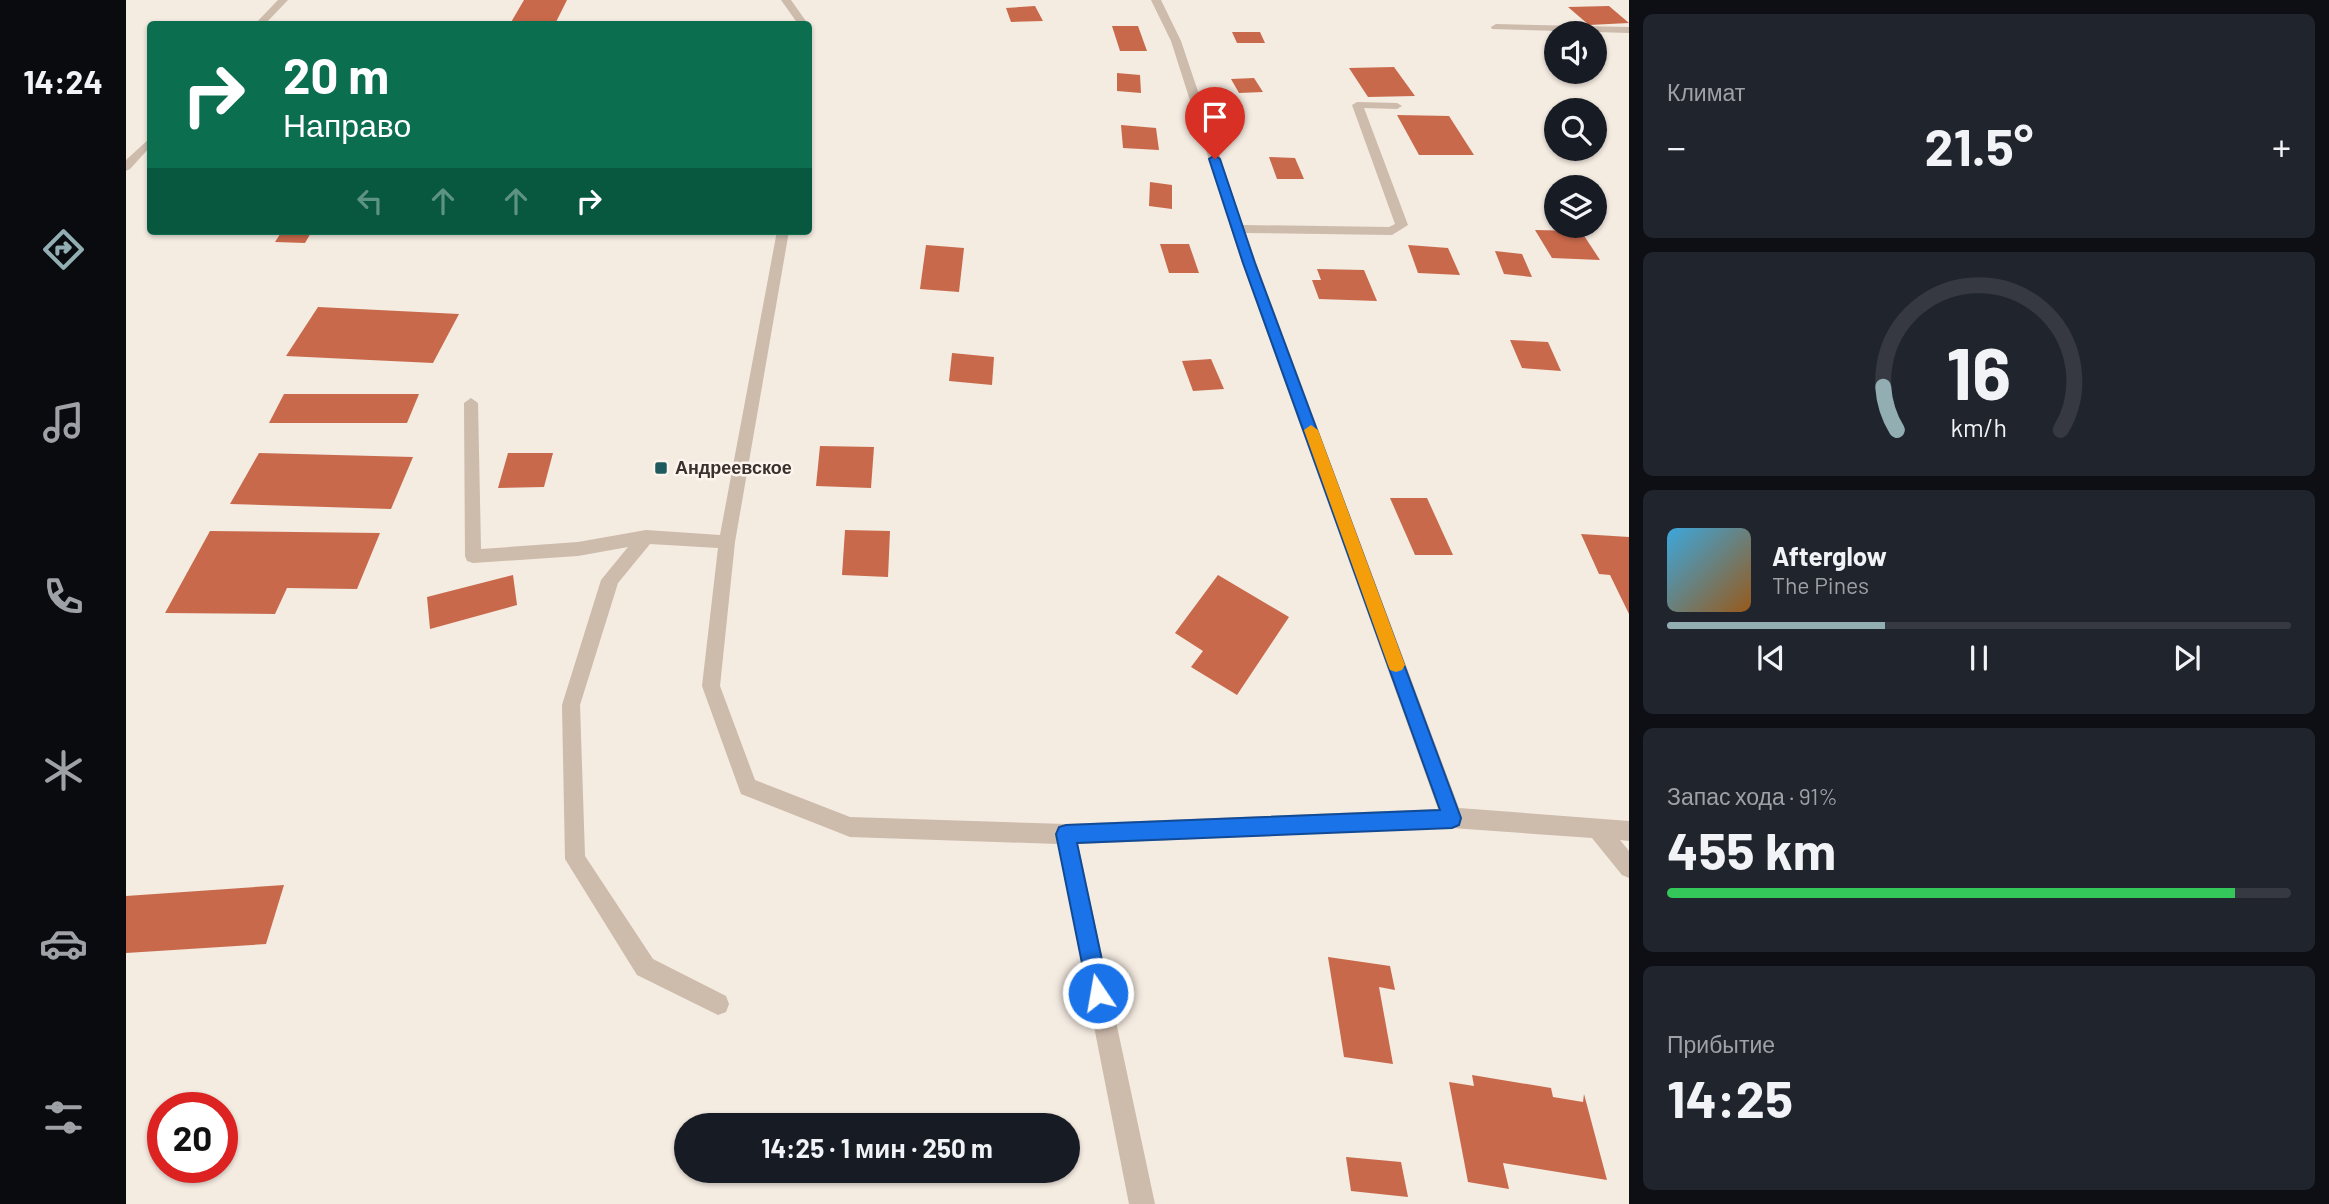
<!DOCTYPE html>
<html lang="ru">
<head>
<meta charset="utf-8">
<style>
	body { margin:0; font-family:Barlow,sans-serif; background:#20242c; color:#f1f3f6; height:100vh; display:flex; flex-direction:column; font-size:26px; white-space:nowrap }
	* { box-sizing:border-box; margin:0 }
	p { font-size:23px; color:#9ea1a6 }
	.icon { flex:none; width:38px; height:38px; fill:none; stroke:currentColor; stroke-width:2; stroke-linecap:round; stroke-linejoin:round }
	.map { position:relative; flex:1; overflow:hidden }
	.details { display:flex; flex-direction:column; gap:14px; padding:14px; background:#0d0f14; width:700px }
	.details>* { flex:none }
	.hud { position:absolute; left:21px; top:21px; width:665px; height:214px; border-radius:7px; box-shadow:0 2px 5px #0004; background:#0b6e4f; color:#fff; overflow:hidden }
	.controls { position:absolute; left:1418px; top:21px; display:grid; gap:14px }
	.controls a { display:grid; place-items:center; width:63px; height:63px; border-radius:50%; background:#171b24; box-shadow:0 2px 5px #0004; font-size:35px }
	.speed { position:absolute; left:21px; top:1092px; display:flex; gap:14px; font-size:35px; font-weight:700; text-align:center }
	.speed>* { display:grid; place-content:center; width:91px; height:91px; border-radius:50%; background:#171b24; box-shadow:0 2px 5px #0004; line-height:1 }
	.speed .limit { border:10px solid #d22; background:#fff; color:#111 }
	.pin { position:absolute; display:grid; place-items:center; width:60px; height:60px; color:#fff; margin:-72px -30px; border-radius:50% 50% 50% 0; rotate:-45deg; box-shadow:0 0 7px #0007 }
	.pin .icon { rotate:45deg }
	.me { position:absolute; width:77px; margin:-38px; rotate:348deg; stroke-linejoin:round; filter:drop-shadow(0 0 5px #0008) }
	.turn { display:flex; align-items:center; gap:24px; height:147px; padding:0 21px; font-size:32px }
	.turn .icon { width:91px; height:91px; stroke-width:2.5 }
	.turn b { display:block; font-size:49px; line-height:60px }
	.lanes { display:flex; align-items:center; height:66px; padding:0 21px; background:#0003; justify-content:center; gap:35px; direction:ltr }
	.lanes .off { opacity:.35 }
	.big { font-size:52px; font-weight:700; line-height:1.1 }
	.details .widget { flex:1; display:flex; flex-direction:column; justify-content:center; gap:10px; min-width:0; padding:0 24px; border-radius:10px; background:#20242c }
	.details .dial { align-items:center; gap:0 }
	.dial svg { height:182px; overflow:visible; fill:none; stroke:#363941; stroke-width:7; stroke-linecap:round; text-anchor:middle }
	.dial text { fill:#f1f3f6; stroke:none }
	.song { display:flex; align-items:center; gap:21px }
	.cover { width:84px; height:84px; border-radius:10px; background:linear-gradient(135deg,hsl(200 70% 55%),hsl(30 70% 35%)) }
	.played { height:7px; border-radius:4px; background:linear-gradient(90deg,#92aeb2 35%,#363941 35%) }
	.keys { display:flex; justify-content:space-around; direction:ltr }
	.heat { display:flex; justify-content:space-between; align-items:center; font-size:38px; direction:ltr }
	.charge { height:10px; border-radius:5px; background:linear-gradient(90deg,#34c759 91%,#363941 0) }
	.trip { position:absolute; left:548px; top:1113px; width:406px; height:70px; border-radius:35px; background:#171b24; box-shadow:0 2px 5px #0004; font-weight:700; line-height:70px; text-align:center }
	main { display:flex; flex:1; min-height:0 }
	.menu { display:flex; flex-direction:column; width:126px; justify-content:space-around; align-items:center; background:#090b0e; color:#9ea1a6 }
	.menu .icon { width:49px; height:49px }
	.menu .current { color:#92aeb2 }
	.menu b { font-size:32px; color:#f1f3f6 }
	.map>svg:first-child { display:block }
</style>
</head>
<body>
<main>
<nav class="menu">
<b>14:24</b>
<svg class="icon current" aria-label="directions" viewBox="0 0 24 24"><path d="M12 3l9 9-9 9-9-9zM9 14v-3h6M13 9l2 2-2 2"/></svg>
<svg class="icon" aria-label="music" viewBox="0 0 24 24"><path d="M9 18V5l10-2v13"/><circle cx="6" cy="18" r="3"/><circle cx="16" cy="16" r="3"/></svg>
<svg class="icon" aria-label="phone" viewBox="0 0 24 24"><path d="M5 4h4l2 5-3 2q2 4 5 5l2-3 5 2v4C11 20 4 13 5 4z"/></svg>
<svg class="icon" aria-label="climate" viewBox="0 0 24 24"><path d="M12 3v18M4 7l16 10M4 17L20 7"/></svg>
<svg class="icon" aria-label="car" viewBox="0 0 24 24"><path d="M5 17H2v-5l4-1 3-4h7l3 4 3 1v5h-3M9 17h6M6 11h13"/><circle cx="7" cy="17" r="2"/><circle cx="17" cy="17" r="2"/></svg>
<svg class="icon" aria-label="filters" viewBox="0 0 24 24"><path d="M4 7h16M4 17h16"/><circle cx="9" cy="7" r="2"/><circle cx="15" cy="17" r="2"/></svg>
</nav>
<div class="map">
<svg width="1503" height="1204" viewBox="0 0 1503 1204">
	<rect width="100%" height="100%" fill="#f4ebe1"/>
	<g fill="#c8694b">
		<path d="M398 0H441L429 24H384Z"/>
		<path d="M909 6 917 21 885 22 880 8Z"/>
		<path d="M1483 6 1503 23 1463 25 1442 7Z"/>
		<path d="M986 26H1012L1021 51H994Z"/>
		<path d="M1106 32H1134L1139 43H1111Z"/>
		<path d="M1268 67 1289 96 1242 97 1223 68Z"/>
		<path d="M991 73 1014 75 1015 93 991 91Z"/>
		<path d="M1128 78 1137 92 1113 93 1105 79Z"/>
		<path d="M1271 115 1323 116 1348 155H1293Z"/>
		<path d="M995 125 1030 128 1033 150 997 148Z"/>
		<path d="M1143 157 1169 158 1178 179H1151Z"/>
		<path d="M1024 182 1046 185V209L1023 206Z"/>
		<path d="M1409 230 1455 231 1474 260 1426 258Z"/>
		<path d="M156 231H186L179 243 149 242Z"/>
		<path d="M1034 244H1063L1073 273H1043Z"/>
		<path d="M800 245 838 248 833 292 794 289Z"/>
		<path d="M1282 245 1322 248 1334 275 1292 273Z"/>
		<path d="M1369 251 1396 254 1406 277 1378 274Z"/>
		<path d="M1191 269 1238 270 1251 301 1193 299 1186 280H1195Z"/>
		<path d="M192 307 333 314 307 363 160 356Z"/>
		<path d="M1384 340 1422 342 1435 371 1396 368Z"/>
		<path d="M826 353 868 357 866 385 823 381Z"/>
		<path d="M1085 359 1098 389 1067 391 1056 361Z"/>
		<path d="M158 394H293L281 423H143Z"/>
		<path d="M694 446 748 447 745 488 690 486Z"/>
		<path d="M133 453 287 457 265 509 104 504Z"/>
		<path d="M382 453H427L418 487 372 488Z"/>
		<path d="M1264 498H1301L1327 555H1289Z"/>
		<path d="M719 530 764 531 762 577 716 575Z"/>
		<path d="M84 531 254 533 231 589 161 588 149 614 39 613Z"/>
		<path d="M1455 534 1503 537V614L1484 575 1473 574Z"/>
		<path d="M387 575 391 605 304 629 301 597Z"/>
		<path d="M1092 575 1163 617 1111 695 1065 667 1077 651 1049 633Z"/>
		<path d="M158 885 140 944 0 953V896Z"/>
		<path d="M1202 957 1264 966 1269 990 1253 987 1267 1064 1218 1057Z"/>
		<path d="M1346 1075 1425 1088 1427 1097 1457 1102 1458 1094 1481 1180 1377 1163 1383 1189 1342 1182 1323 1082 1348 1086Z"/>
		<path d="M1220 1157 1275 1162 1282 1197 1225 1191Z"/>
	</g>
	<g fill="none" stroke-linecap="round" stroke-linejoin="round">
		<g fill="#cdbbac" fill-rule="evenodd">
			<path d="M152 0H162L139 24H129Z"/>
			<path d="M655 0H665L682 24H672Z"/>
			<path d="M1025 0H1035L1055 41 1117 225 1263 227 1269 224 1226 105 1231 102 1271 103 1276 106 1271 109 1238 108 1282 225 1266 235 1119 233 1333 808 1503 821V841L1494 840 1503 851V878L1496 875 1466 838 1326 828 952 844 1029 1204H1003L932 844 724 837 615 794 576 686 592 548 524 544 492 583 454 705 459 856 527 959 600 996 603 1004 600 1012 592 1015 511 975 439 859 436 705 475 580 502 547 452 556 347 563 341 561 339 556 338 403 345 398 352 403 355 549 452 542 520 530 594 535 651 231H663L609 542 594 686 629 780 724 817 940 824 1312 809 1116 263 1045 41Z"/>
			<path d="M1370 24 1503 27V33L1366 29 1365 27Z"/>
			<path d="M24 138V147L4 169 0 171V160Z"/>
		</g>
	</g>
	<path fill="#1a73e8" stroke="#114b97" stroke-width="2" d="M1089 155 1094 159 1129 263 1335 818 1333 825 1326 828 951 843 983 993 980 1000 972 1003 965 1000 962 993 930 834 933 827 940 825 1314 810 1117 263 1083 159Z"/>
	<path fill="#f59e0b" d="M1185 425 1192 430 1279 665 1276 670 1270 672 1264 670 1262 665 1178 430Z"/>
	<rect fill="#1f5a5e" stroke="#fbf5ee" stroke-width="2.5" x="528" y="461" width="14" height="14" rx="3.5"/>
	<g text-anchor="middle" stroke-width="5" stroke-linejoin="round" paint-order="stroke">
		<g font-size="18" font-weight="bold" fill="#3b302b" stroke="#fbf5ee" text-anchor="start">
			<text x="549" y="474">Андреевское</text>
		</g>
	</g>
</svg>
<div class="controls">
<a><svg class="icon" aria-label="sound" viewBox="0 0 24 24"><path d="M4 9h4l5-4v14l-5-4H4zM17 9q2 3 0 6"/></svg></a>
<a><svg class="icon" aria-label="search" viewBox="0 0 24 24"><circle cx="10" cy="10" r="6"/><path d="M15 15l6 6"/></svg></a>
<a><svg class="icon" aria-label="layers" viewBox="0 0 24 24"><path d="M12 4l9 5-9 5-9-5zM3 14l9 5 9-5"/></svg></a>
</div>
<div class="speed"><div class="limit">20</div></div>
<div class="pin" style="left:1089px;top:159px;background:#d93025"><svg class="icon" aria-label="arrive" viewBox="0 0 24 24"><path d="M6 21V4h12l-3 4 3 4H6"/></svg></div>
<svg class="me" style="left:972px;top:993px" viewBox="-20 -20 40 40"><circle r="17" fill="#1a73e8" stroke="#fff" stroke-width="3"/><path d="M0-11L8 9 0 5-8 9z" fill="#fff"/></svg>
<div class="trip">14:25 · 1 мин · 250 m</div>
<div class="hud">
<div class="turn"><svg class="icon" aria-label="right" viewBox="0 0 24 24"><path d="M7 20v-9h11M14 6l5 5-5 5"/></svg><div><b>20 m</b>Направо</div></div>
<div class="lanes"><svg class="icon off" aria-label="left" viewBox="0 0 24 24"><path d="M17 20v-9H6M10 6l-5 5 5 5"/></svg><svg class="icon off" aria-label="ahead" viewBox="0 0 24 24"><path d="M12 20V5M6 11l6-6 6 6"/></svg><svg class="icon off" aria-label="ahead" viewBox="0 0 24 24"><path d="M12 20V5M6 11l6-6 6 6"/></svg><svg class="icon" aria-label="right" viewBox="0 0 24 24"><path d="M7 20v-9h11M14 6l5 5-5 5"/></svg></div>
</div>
</div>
<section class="details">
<div class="widget"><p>Климат</p>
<div class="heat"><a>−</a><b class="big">21.5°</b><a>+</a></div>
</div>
<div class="widget dial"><svg viewBox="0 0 100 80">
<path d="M14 69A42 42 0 1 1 86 69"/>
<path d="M14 69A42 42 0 0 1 8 50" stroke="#92aeb2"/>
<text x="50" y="56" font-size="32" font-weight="700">16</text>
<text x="50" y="72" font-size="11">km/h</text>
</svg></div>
<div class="widget">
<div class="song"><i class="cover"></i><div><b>Afterglow</b><p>The Pines</p></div></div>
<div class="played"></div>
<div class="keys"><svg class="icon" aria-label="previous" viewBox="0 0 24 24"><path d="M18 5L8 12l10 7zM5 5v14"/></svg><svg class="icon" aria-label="pause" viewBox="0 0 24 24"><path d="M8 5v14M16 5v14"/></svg><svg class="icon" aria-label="next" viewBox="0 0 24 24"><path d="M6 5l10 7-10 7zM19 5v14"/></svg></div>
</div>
<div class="widget"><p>Запас хода · 91%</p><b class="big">455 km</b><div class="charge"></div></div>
<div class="widget"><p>Прибытие</p><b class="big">14:25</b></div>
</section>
</main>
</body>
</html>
